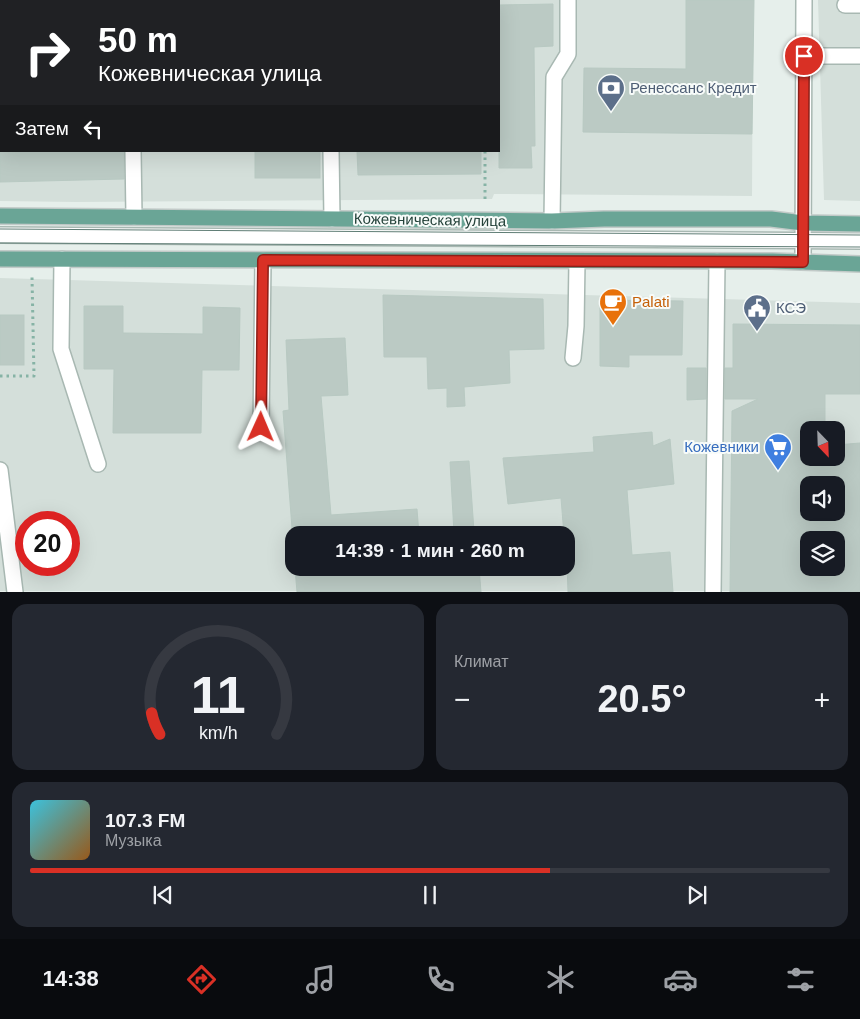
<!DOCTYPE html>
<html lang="ru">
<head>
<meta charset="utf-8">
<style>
	body { margin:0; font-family:Helvetica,sans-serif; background:#242831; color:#f1f3f6; height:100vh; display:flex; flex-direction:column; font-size:19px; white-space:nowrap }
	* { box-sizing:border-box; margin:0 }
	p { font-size:16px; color:#9ea1a6 }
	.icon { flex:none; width:28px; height:28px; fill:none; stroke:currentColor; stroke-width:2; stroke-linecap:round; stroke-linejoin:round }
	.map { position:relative; height:592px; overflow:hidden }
	.side { display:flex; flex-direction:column; gap:12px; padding:12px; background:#0d0f14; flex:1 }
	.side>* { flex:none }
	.hud { position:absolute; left:0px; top:0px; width:500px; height:152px; box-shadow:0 5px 20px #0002; background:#202124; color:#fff; overflow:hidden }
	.needle { width:32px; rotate:157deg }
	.tools { position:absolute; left:800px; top:421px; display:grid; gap:10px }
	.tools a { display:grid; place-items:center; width:45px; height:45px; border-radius:10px; background:#171b24; box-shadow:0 5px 20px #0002; font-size:25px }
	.speed { position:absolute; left:15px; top:511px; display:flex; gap:10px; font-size:25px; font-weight:700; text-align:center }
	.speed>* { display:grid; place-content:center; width:65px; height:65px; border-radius:50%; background:#171b24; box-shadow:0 5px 20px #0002; line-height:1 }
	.speed .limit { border:8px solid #d22; background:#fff; color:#111 }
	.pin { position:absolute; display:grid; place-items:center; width:42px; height:42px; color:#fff; margin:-21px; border:2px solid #fff; border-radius:50%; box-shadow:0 1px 5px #0007 }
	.me { position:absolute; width:55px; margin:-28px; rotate:1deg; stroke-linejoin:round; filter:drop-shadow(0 0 4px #0008) }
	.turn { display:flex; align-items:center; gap:18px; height:105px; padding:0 15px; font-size:22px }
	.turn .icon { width:65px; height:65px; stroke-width:2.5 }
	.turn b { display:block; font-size:35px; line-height:42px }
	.then { display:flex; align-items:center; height:48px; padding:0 15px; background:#0003; gap:10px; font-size:19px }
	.big { font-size:38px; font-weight:800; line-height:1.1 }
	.side .widget { flex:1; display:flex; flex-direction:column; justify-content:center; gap:8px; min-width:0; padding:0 18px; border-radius:15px; background:#242831 }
	.side .dial { align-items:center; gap:0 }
	.dial svg { height:130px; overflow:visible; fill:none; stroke:#363941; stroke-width:7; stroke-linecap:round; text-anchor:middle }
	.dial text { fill:#f1f3f6; stroke:none }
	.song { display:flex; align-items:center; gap:15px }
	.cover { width:60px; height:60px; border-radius:8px; background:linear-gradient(135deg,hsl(190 70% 55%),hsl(30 70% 35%)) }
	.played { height:5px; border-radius:2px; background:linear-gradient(90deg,#d93025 65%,#363941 65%) }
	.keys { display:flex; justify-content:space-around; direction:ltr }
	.heat { display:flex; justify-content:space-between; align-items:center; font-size:28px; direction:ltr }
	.side .tiles { flex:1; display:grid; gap:12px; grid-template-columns:1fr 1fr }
	.widget:last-child { grid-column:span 2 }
	.trip { position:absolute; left:285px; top:526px; width:290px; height:50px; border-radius:15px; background:#171b24; box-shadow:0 5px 20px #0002; font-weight:800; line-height:50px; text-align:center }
	.menu { display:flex; height:80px; justify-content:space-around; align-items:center; background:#090b0e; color:#9ea1a6 }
	.menu .icon { width:35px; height:35px }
	.menu .active { color:#d93025 }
	.menu b { font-size:22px; color:#f1f3f6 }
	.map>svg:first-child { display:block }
</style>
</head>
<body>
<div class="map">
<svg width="860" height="592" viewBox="0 0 860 592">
	<rect width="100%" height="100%" fill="#e6efeb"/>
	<g fill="#d4dfda" fill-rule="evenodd">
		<path d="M0 0H753L752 196 494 194 492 199 76 202 0 201ZM1 1H499V151H1Z"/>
		<path d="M818 0H860V201L824 200Z"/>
		<path d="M0 278 860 303V591H0ZM809 430H836V458H809ZM809 485H836V512H809ZM26 522H69V565H26ZM294 535H566V568H294ZM809 540H836V568H809Z"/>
	</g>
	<g fill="#bbcac4" stroke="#b8c9c2" fill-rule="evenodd">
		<path d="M686 0H754L752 134 583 132 584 68 686 69Z"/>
		<path d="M553 4V46L534 47 535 146H531L532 168H499V5Z"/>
		<path d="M0 151H124V179L0 182Z"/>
		<rect x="255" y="151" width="65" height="27"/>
		<path d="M357 151H481V174L358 175Z"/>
		<path d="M383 295 543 299 544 349 509 350 510 383 464 387 465 406 447 407V388L428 389 427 357H384Z"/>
		<path d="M600 300 683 301 682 355H629V367L600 366Z"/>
		<path d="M84 306H123V333L203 334V307L240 308 239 370H202L201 433H113L114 369H84Z"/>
		<rect x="0" y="315" width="24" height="50"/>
		<path d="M733 324 860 325V394H825V430H809V458H836V445L860 443V592H730L732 411 758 399H725V368H733ZM809 485H836V512H809ZM809 540H836V568H809Z"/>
		<path d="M345 338 348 395 321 396 331 515 417 509 419 535 454 533 450 462 469 461 474 531H477V535H294V554L283 411 289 410 286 340Z"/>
		<path d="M687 368H706V399L687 400Z"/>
		<path d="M652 432 653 446 670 439 674 484 627 490 632 555 670 552 673 592H568L566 535H564L561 498 508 504 503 458 594 452 593 437Z"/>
		<path d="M295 568H479L481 592H297Z"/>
	</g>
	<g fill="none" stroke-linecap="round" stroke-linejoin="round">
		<g stroke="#a8b8b2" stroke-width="18">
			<g id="minor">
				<path d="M122 0 123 1"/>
				<path d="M331 0V1"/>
				<path d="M845 5H860"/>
				<path d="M804 56H860"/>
				<path d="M133 151 134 217"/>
				<path d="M331 151 332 219"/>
				<path d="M552 221 554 77 568 54V0"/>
				<path d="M0 235 860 241"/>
				<path d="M62 259 61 349 98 464"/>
				<path d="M803 262 804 0"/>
				<path d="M573 358 576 326 577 261"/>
				<path d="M261 427 263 260"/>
				<path d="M0 470 15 592"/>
				<path d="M713 592 717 261"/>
			</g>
		</g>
		<g stroke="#c2cac8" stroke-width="18">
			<g id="major">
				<path d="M0 216 552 221 604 219H771L803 223 860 224"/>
				<path d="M0 259 772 261 860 264"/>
			</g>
		</g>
		<g stroke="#86b3a5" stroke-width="3" stroke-dasharray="2.5 4" stroke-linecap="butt">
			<path d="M485 151V202"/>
			<path d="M0 376H34L32 277"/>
		</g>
		<use href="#minor" stroke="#fff" stroke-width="15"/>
		<use href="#major" stroke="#6aa596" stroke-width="15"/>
		<g stroke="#5f7d75" stroke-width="1">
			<path d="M0 229 860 235"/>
			<path d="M0 243 860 247"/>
		</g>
	</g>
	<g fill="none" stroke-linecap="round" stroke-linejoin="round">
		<g stroke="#8d1f18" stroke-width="12">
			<path id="route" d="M261 427 263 260 803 262 804 56"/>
		</g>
		<use href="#route" stroke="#d93025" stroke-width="9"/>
	</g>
	<defs>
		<g id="bank-pin" transform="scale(1.4375)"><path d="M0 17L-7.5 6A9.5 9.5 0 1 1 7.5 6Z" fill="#5c6f8a" stroke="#f7fbf9"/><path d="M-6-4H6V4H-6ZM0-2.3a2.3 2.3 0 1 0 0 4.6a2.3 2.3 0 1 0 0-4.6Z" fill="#fff"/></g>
		<g id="cafe-pin" transform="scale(1.4375)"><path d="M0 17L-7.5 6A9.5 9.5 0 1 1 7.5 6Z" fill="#e8710a" stroke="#f7fbf9"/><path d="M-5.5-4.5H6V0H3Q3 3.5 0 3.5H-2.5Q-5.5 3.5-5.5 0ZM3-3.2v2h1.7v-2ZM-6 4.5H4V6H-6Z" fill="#fff"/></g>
		<g id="civic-pin" transform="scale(1.4375)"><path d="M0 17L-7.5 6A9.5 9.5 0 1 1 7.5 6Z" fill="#5c6f8a" stroke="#f7fbf9"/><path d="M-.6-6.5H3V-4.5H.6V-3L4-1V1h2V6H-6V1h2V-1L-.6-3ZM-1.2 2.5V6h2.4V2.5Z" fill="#fff"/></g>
		<g id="supermarket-pin" transform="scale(1.4375)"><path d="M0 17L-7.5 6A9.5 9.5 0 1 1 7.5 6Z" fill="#3f7fe0" stroke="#f7fbf9"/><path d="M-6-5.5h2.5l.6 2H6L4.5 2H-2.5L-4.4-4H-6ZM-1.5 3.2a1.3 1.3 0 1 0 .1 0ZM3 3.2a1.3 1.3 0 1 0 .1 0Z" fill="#fff"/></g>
	</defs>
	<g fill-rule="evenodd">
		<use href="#bank-pin" x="611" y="88"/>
		<use href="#cafe-pin" x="613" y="302"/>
		<use href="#civic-pin" x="757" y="308"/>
		<use href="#supermarket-pin" x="778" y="447"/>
	</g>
	<g text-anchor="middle" stroke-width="4" stroke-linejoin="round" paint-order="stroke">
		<g font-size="15" fill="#4e5e75" stroke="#f7fbf9" text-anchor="start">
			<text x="630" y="93">Ренессанс Кредит</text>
			<text x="776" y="313">КСЭ</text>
		</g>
		<g font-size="15" fill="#24423a" stroke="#f7fbf9">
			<text transform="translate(430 220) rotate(1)" y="5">Кожевническая улица</text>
		</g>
		<g font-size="15" fill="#c56008" stroke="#f7fbf9" text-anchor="start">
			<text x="632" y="307">Palati</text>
		</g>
		<g font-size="15" fill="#366cbe" stroke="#f7fbf9" text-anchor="end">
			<text x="759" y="452">Кожевники</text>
		</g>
	</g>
</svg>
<div class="tools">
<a><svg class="needle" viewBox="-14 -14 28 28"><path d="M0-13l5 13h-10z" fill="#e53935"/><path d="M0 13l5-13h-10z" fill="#9ea1a6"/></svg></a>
<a><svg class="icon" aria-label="sound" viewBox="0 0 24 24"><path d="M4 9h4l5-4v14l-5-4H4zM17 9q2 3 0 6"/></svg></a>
<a><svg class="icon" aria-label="layers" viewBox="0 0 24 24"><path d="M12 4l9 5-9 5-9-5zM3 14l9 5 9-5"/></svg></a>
</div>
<div class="speed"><div class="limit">20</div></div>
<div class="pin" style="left:804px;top:56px;background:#d93025"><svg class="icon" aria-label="arrive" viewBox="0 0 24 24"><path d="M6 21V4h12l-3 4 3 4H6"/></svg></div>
<svg class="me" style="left:261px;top:427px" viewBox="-20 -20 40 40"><path d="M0-17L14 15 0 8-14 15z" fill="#d93025" stroke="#fff" stroke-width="4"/></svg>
<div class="trip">14:39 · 1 мин · 260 m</div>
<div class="hud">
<div class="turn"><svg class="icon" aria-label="right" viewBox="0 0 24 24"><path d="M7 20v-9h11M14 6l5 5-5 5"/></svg><div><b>50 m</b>Кожевническая улица</div></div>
<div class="then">Затем<svg class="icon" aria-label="left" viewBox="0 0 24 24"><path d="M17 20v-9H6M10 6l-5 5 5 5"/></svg></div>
</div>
</div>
<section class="side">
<div class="tiles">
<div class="widget dial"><svg viewBox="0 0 100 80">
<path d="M14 69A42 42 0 1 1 86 69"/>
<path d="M14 69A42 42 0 0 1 9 56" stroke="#d93025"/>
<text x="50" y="56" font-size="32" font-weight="700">11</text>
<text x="50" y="72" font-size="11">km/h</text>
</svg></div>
<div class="widget"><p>Климат</p>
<div class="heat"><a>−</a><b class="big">20.5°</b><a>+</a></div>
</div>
<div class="widget">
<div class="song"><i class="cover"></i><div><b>107.3 FM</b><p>Музыка</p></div></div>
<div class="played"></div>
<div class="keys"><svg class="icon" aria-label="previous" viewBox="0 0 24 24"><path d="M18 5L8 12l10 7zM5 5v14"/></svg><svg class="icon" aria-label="pause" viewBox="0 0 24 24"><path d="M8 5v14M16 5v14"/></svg><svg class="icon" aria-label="next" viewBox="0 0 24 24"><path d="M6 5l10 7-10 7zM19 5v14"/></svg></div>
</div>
</div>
</section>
<nav class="menu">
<b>14:38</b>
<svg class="icon active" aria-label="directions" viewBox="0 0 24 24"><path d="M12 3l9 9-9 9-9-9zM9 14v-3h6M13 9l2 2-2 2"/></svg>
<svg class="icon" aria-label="music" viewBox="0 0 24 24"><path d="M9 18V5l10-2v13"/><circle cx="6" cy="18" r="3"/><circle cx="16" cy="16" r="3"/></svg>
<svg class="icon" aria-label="phone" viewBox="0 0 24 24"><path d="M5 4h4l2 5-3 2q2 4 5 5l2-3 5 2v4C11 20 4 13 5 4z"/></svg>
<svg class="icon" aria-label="climate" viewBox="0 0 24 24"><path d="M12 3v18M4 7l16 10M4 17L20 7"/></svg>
<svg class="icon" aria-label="car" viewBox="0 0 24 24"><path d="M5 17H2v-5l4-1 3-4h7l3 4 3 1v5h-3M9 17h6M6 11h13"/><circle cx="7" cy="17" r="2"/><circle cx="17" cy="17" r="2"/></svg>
<svg class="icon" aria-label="filters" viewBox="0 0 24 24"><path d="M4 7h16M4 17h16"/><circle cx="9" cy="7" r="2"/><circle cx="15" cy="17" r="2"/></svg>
</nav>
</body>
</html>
